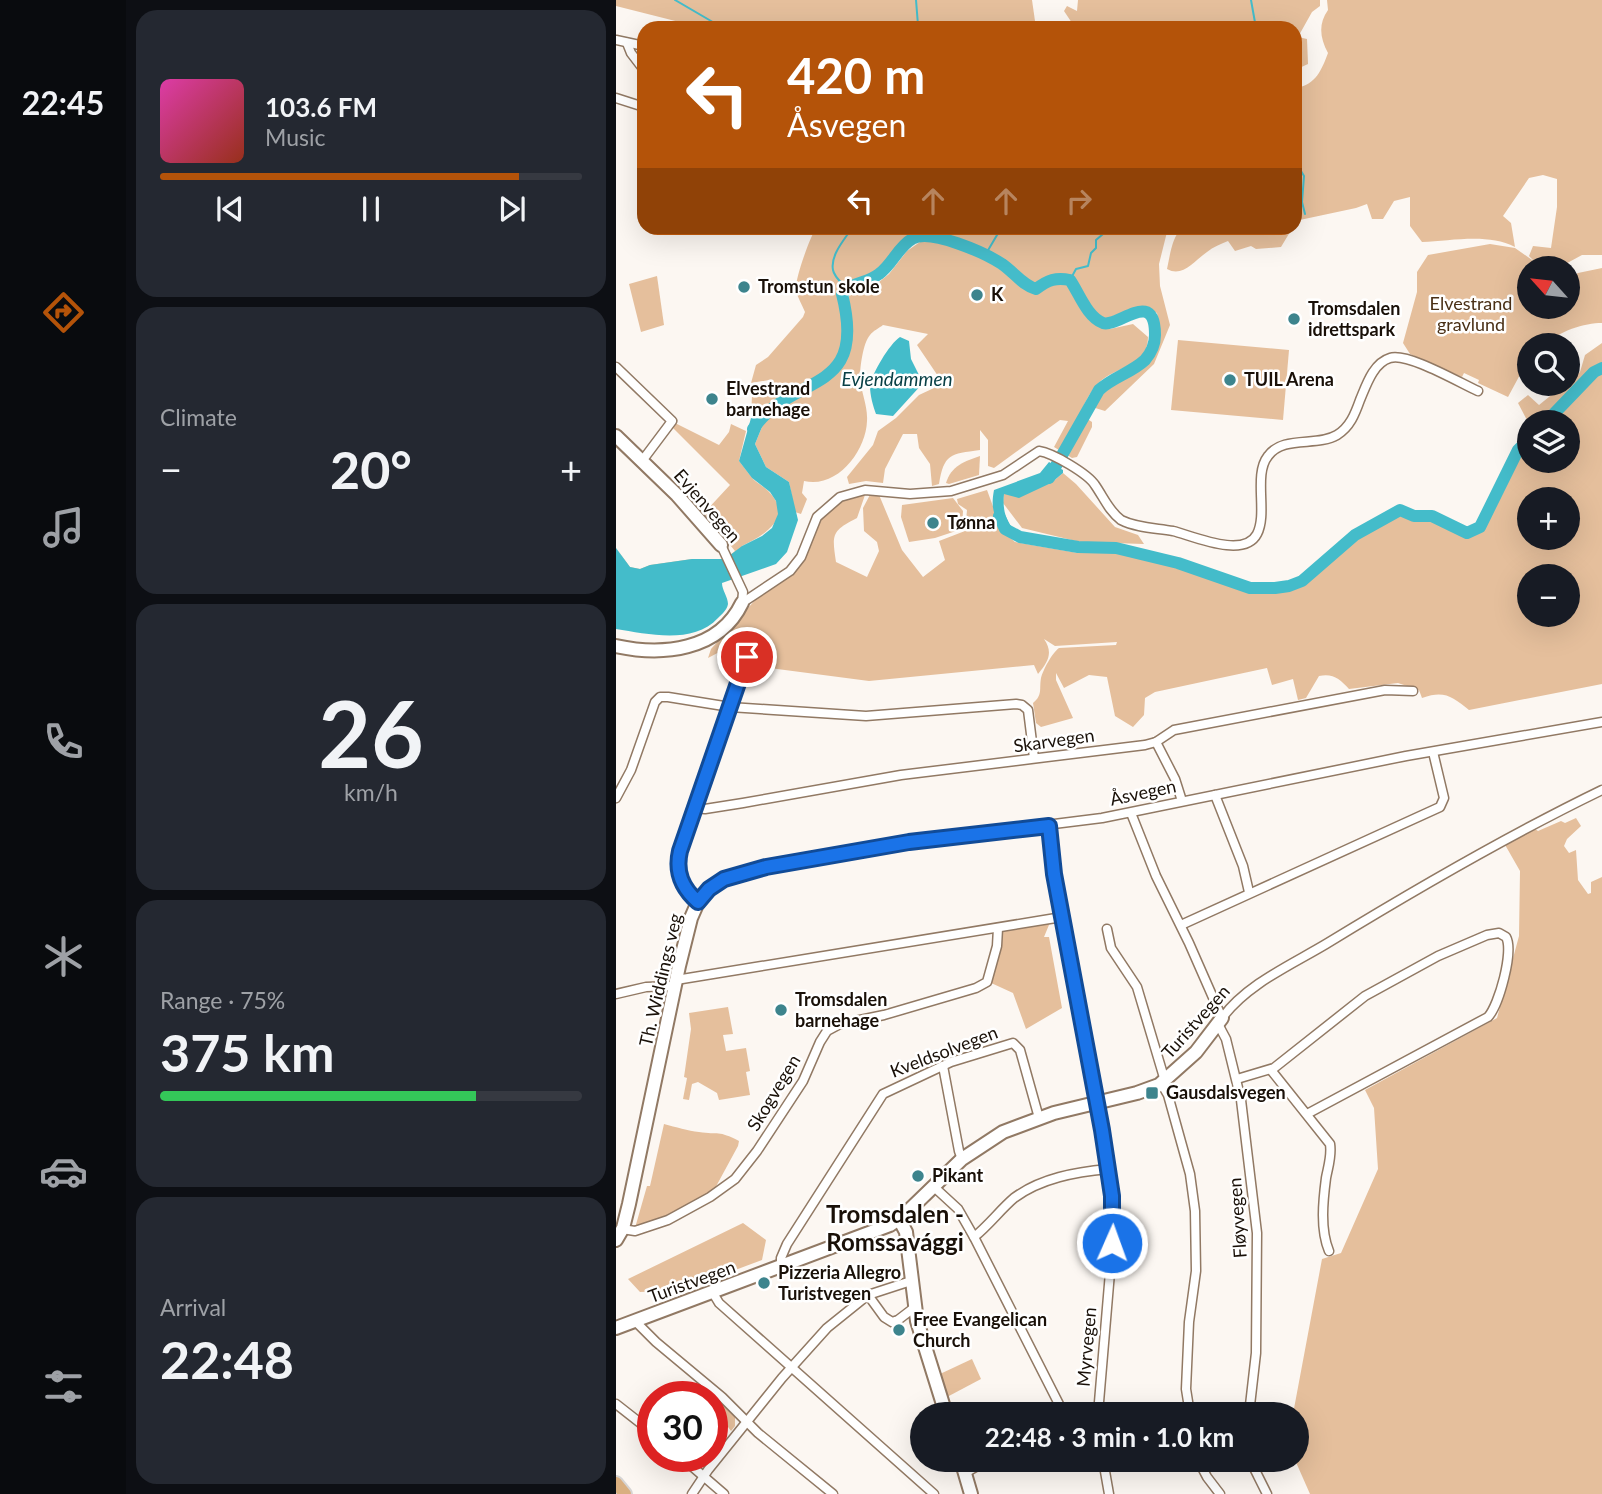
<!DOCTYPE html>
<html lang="en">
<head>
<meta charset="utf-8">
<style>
	body { margin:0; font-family:Lato,sans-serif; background:#242831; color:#f1f3f6; height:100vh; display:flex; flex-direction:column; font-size:26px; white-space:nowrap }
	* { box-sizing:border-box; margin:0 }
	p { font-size:23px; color:#9ea1a6 }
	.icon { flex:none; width:38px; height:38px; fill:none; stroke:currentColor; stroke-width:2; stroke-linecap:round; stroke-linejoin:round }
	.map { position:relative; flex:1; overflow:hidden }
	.drawer { display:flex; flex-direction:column; gap:10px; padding:10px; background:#0d0f14; width:490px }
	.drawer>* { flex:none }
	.banner { position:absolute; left:21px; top:21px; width:665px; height:214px; border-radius:21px; box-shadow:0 7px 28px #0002; background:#b45309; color:#fff; overflow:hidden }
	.needle { width:46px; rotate:297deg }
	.controls { position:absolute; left:901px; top:256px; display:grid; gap:14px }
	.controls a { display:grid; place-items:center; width:63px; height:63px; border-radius:50%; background:#171b24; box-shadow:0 7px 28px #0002; font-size:35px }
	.speed { position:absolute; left:21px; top:1381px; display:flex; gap:14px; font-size:35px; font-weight:700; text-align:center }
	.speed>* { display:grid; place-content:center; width:91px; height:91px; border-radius:50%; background:#171b24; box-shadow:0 7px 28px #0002; line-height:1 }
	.speed .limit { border:10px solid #d22; background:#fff; color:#111 }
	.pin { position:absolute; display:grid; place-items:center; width:60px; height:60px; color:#fff; margin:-30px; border:4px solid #fff; border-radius:50%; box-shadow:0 2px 7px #0007 }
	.me { position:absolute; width:77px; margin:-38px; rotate:2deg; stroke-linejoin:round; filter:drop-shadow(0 0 5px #0008) }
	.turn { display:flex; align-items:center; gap:24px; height:147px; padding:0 35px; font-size:32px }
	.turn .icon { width:91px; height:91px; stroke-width:2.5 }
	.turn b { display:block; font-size:49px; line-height:60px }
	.lanes { display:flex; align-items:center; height:66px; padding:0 35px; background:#0003; justify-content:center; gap:35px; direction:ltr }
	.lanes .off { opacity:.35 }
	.big { font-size:52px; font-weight:700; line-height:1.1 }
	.drawer .widget { flex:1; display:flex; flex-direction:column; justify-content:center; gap:10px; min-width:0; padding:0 24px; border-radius:21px; background:#242831 }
	.drawer .dial { align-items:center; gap:0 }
	.dial b { font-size:91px; line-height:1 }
	.song { display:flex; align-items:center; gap:21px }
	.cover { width:84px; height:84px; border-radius:10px; background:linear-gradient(135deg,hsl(320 70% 55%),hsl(10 70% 35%)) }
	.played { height:7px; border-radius:4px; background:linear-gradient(90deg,#b45309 85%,#363941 85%) }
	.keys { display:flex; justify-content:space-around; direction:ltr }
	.heat { display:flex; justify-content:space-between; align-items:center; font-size:38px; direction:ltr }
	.charge { height:10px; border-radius:5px; background:linear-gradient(90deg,#34c759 75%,#363941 0) }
	.trip { position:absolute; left:294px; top:1402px; width:399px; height:70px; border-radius:35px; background:#171b24; box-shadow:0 7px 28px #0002; font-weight:700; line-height:70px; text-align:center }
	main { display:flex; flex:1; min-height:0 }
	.tab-bar { display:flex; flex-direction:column; width:126px; justify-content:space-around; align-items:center; background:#090b0e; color:#9ea1a6 }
	.tab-bar .icon { width:49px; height:49px }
	.tab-bar .on { color:#b45309 }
	.tab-bar b { font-size:32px; color:#f1f3f6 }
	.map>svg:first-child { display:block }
</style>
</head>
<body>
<main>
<nav class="tab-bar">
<b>22:45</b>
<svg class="icon on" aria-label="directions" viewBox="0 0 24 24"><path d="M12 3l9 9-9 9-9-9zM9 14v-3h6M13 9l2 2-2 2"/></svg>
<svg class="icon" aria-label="music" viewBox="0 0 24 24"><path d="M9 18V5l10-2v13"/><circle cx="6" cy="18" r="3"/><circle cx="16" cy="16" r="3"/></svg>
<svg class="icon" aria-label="phone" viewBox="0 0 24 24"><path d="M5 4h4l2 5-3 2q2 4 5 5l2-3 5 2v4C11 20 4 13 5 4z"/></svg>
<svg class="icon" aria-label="climate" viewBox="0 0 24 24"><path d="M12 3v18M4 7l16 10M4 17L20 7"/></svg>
<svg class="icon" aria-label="car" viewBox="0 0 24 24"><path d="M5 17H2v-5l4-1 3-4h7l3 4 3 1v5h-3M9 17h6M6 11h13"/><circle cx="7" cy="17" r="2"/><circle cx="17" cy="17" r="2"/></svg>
<svg class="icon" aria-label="filters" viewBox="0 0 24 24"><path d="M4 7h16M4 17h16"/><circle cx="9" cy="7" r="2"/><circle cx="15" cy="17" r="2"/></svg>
</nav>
<section class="drawer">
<div class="widget">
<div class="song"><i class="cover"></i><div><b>103.6 FM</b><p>Music</p></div></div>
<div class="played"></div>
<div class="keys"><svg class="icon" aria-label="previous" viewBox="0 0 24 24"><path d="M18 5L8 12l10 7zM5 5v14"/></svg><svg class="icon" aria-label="pause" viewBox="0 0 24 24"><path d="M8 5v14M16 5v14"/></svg><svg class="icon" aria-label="next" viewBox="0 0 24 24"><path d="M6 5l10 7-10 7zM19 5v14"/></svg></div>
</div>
<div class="widget"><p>Climate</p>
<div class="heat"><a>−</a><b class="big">20°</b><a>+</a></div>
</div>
<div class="widget dial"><b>26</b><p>km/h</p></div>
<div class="widget"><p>Range · 75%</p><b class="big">375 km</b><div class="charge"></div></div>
<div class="widget"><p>Arrival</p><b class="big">22:48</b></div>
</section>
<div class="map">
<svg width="986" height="1494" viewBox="0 0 986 1494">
	<rect width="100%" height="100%" fill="#fcf7f2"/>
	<g fill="#e5bf9c" fill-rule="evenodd">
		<path d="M0 0H416L420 28H87L0 6Z"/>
		<path d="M462 0H704V6L696 12 682 37 691 39 692 64 679 70V28H452L456 23 448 11 451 6 461 11Z"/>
		<path d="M711 0H986V255H966L942 268H919L920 263 917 268H914V306H952V279L962 273 986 268V323C969 323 941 331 931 345H914L913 363 906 371 892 397 862 383 863 380 848 373 846 377 794 354 787 343 801 292V272L812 255 874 244 899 248 919 262 913 256 917 246 935 248 941 207V179L927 175 913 178 887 216 895 223 899 247C872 233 836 241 806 242L794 226V197L778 201 767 219H756L751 204 740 208 679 221V72L680 88C700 85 706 69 712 53 704 38 702 24 712 10Z"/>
		<path d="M200 228H301L305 234C286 242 279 260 264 272 250 284 238 280 225 294 239 356 220 379 163 403 149 409 146 406 135 418L136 395 155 383 153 380 135 383 140 365 152 357 187 317 189 312C186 305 182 298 180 291 178 281 194 237 200 228Z"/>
		<path d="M304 228H548L551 232 543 264 544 286 554 325 538 364 489 411 476 407C482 399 487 391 495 386 503 381 512 378 520 373 540 359 547 337 541 313L524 307 497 316 494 329 517 324 532 337C532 363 507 366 490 377 477 385 470 400 464 414L476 422V427L461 457 456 458 438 447 452 421 444 420 378 468 372 466V440L364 430V450C334 454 328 454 323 484L316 486 314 464 303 448 301 434H287L269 469 267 483 250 481 233 484 231 477 257 445 262 431 280 418 303 395 318 388 324 379 301 345 312 334 267 325C263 328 257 331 254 335 247 343 244 367 244 378 245 392 252 406 251 421 250 451 221 489 188 481L186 493 191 499 185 514 179 512 173 482 150 467 139 444 150 417 207 381 227 360 233 330V296L263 282 273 274 291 251 304 242 311 240H321L370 258 398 279 403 272 376 253Z"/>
		<path d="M566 228H609L616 232 626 233 673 228 674 232 665 247 640 249 635 246 619 251 612 241C605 244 597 247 591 252 579 260 567 278 551 269 554 255 556 237 566 228Z"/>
		<path d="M41 276 48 325 25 332 13 284Z"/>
		<path d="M562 340 673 350 667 420 555 410Z"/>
		<path d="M986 343V684L853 710C836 697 829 690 806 698L803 690 782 683 733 689C724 679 717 673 703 676L690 698 682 700 677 679 656 685 651 668 539 692 529 698 528 715 517 727 499 716 491 677 473 675 448 688 440 673V680L457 718 425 727 420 723 417 703C427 695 423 689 425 678 427 670 436 653 443 648L500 645 501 642 439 646 428 639C437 652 433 661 422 674L418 665 253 681 124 664 131 641 128 639 92 658 95 649 141 598 180 571 188 557 199 526 210 511 224 501 249 495 241 518C215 531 216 535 220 562L251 577 263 551 261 542 248 531 247 508 256 491 261 490 286 550 307 577 329 560 323 541 349 531 351 510 342 504 341 499 371 490 386 531 399 542 462 553 497 552 532 559 635 588 674 586 687 581 740 535 785 510 799 516H817L852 533 865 527 902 450 913 438 914 460H952V422H914L913 424 902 403 912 395 923 405 964 372 969 355ZM914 499H952V537H914ZM914 576H952V614H914Z"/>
		<path d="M59 423 103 445 113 432 115 424 130 431 123 461C128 467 132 473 137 479 142 484 149 487 154 493 178 519 146 536 126 546L124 563 51 622 0 548 14 567 24 569 34 565 76 559H109L119 551 88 513 114 485 57 428Z"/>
		<path d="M364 456 363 475 333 484 330 483C335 466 349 461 364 456Z"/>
		<path d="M447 473 460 484 499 527 522 535 528 544 464 542 406 528 387 503 388 493 435 483Z"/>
		<path d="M337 498 347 511 346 529 319 538 293 542 285 517 286 505Z"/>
		<path d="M960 818 965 826 951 839 948 846 953 853 960 850 962 880 972 894 975 893V882L986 877V1494H694L679 1460H681V1414H677L706 1259 725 1253 762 1169 758 1108 749 1090 881 1018 903 936 904 871 888 843 919 829 922 831 945 821 949 823Z"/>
		<path d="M435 920 428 937H433L446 1008 410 1029 397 993 373 982 385 930Z"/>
		<path d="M112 1007 117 1034 107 1035 110 1051 130 1048 134 1071 130 1072 134 1095 103 1100 101 1093 82 1082 76 1084 73 1100 67 1099 71 1078 68 1077 75 1029 73 1013Z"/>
		<path d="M48 1124C60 1127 72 1131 83 1132 103 1135 102 1130 123 1141L122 1146 97 1192 56 1215 19 1228 31 1186H34Z"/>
		<path d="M127 1223 150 1240 146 1260C105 1275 68 1292 24 1292L12 1279Z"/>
		<path d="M356 1359 365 1379 331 1397 324 1374Z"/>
		<path d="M98 1397 119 1415V1426L115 1431 112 1427 108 1431 102 1426 96 1433Z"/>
	</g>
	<g fill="#44bcca">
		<path d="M284 337 293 341 295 359 307 383 277 416 260 414C257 406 254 395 254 386 255 375 274 343 284 337Z"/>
		<path d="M147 416 150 417 139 444 150 467 173 482 182 520 171 552 160 564 106 583C106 590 112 597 112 604 111 610 106 614 102 618 77 645 32 634 0 629V548L14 567 24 569 34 565 76 559H109L126 546 146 536 156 528 162 514 160 501 154 492 136 478 123 461 135 418Z"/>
		<path d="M433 462 447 470V473L435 483 403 498 388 494C386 513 391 523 404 537 382 525 373 516 378 490L424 473Z"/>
	</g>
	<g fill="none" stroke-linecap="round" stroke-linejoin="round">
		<g stroke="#44bcca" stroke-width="2">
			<path d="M59 0 107 28"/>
			<path d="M300 0 302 25 305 28"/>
			<path d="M635 0 640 28"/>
			<path d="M679 135V141"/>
			<path d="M679 161 688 176 686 202 689 214"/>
			<path d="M367 254 371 252 384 230"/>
			<path d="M454 280 460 269 472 266 475 253 480 248V240L487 234"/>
			<path d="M231 289C227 284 218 277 217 270 214 255 229 239 236 228"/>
		</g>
		<g stroke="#44bcca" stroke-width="12">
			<path d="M930 422 978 372 986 368"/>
			<path d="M137 429C178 371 252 397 226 294 240 280 248 285 263 274 276 265 282 247 296 239 314 228 369 253 386 264 399 273 406 285 420 289 432 280 440 277 454 280 463 293 471 317 487 323 502 328 539 287 539 335 539 345 535 353 529 360 515 373 497 377 483 390L433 478"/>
			<path d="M383 516 389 529 404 537 462 547 500 548 562 563 634 588H659L673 586 686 581 739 535 784 510 798 516H816L851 533 864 527 902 450 914 438"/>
		</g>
		<g stroke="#917964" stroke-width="11">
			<g id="street">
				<path d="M0 40 28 46"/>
				<path d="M11 43 15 53 28 70"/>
				<path d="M0 98 28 107"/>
				<path d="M0 367 56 421 26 461"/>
				<path d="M105 545 127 592 126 603"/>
				<path d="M126 603 174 571 185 557 201 517 224 497 249 490 294 494 335 491 387 475 423 451C437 453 472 474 479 485 488 498 493 511 505 520 521 528 540 528 557 531 577 536 628 559 641 534 652 513 637 475 652 456 667 435 701 447 721 435 734 427 739 414 744 400 750 386 757 363 774 358 791 352 844 383 862 391"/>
				<path d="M131 657 62 857C61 876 68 889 82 902L96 887 113 876 150 867 293 842 486 818 790 756 986 722"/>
				<path d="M540 742 559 779 566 801"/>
				<path d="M599 795 627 866 633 892"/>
				<path d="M0 798 15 770 39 702 44 697H52L114 707 250 716 400 704 406 705 412 710 418 758"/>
				<path d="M79 808 89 809 127 803 285 775 529 745 540 742 558 730 769 690 797 691"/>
				<path d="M515 813 540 876 573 943 606 1018C631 984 675 965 710 944 800 889 891 836 986 790"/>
				<path d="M433 826 438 875 485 1122 496 1196 497 1237 482 1414"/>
				<path d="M565 925 824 807 828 798 817 752"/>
				<path d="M491 929 495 948 521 987 549 1081"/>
				<path d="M60 980 446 917"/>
				<path d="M0 994 30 987 58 986"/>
				<path d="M602 1024 610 1039 625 1100 641 1233 640 1353 633 1414"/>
				<path d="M327 1066 343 1151 346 1159"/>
				<path d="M655 1070 714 1144C716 1156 712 1167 710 1178 707 1201 704 1229 713 1251"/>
				<path d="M621 1079 658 1068 749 996 822 956 871 935 883 933 890 937C898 951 883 1005 872 1017L691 1114"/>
				<path d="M545 1083 552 1095 574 1174 579 1211 580 1271 573 1322 570 1389 574 1414"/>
				<path d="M317 1186 342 1209 358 1237 448 1414"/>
				<path d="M6 1229 19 1231 52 1220 94 1197 119 1179 141 1151 187 1081 204 1042 211 1031 224 1024 268 1015 360 988 371 982 381 946 382 928"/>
				<path d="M358 1237C373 1225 384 1210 398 1198 425 1178 460 1172 492 1169"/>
				<path d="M165 1267V1258L171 1244 267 1094 335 1062 397 1043 404 1050 423 1118"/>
				<path d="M97 1293 103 1303 318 1494"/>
				<path d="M252 1295 268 1317 276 1322 282 1320 299 1307"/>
				<path d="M19 1321 40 1342 106 1397 142 1433 217 1494"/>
				<path d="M0 1404 37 1433"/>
				<path d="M456 1414 482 1409"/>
				<path d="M64 1456 108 1494"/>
				<path d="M487 1460 493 1494"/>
				<path d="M582 1460 591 1477 604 1494"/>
				<path d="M634 1460 651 1494"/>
				<path d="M349 1473 372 1460"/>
				<path d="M76 1494 92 1470 166 1378 211 1328 252 1295 295 1281"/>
			</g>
		</g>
		<g stroke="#917964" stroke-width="16">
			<g id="secondary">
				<path d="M0 436 61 495 105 545"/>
				<path d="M0 646C46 656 103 651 126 603"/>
				<path d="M283 1219 290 1232 301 1321 330 1414"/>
				<path d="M0 1240 7 1228 13 1204 63 966 75 918 82 902"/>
				<path d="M0 1328 274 1225 287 1216 346 1159 387 1132 438 1113 521 1093 543 1085 580 1052 606 1018"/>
				<path d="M345 1460 355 1494"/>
			</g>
		</g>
		<g stroke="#d6d4d3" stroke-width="16">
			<path id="primary" d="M0 1483 9 1494"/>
		</g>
		<use href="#street" stroke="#fff" stroke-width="8"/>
		<use href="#secondary" stroke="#fff" stroke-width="12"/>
		<use href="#primary" stroke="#d9af80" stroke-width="12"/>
	</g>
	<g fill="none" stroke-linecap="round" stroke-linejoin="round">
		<g stroke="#114b97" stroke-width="18">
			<path id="route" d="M131 657 64 851C59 872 66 888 82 902L93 889 108 879 150 867 293 842 433 826 438 874 486 1130 496 1196V1243"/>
		</g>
		<use href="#route" stroke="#1a73e8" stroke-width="12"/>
	</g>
	<g fill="#3d848d" stroke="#fff" stroke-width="2.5">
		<circle cx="128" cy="287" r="7"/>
		<circle cx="361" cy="295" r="7"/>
		<circle cx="678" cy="319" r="7"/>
		<circle cx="614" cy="380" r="7"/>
		<circle cx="96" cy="399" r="7"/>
		<circle cx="317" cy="523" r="7"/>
		<circle cx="165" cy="1010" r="7"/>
		<rect x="529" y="1086" width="14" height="14" rx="3.5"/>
		<circle cx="302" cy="1176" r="7"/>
		<circle cx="148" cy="1283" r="7"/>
		<circle cx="283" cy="1330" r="7"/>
	</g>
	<g text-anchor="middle" stroke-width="5" stroke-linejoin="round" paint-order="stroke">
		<g font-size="18" font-weight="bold" fill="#191008" stroke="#fff" text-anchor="start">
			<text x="142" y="293">Tromstun skole</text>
			<text x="375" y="301">K</text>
			<text x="692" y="315">Tromsdalen<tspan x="692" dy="21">idrettspark</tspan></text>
			<text x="628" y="386">TUIL Arena</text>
			<text x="110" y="395">Elvestrand<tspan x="110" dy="21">barnehage</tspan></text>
			<text x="331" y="529">Tønna</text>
			<text x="179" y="1006">Tromsdalen<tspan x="179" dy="21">barnehage</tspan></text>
			<text x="550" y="1099">Gausdalsvegen</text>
			<text x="316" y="1182">Pikant</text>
			<text x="162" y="1279">Pizzeria Allegro<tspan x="162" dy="21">Turistvegen</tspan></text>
			<text x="297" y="1326">Free Evangelican<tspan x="297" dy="21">Church</tspan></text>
		</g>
		<g font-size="18" fill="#4a3016" stroke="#fff">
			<text x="855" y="310">Elvestrand<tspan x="855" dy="21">gravlund</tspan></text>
		</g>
		<g font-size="18" fill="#191008" stroke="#fff">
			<text transform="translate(91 506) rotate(49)" y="6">Evjenvegen</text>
			<text transform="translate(438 741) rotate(-8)" y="6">Skarvegen</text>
			<text transform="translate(527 793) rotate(-12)" y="6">Åsvegen</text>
			<text transform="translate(45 980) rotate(-77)" y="6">Th. Widdings veg</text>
			<text transform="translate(580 1022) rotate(-48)" y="6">Turistvegen</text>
			<text transform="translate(328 1052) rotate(-21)" y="6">Kveldsolvegen</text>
			<text transform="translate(158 1093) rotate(-59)" y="6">Skogvegen</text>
			<text transform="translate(622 1218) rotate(-94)" y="6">Fløyvegen</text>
			<text transform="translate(76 1282) rotate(-20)" y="6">Turistvegen</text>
			<text transform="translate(471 1347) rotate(-85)" y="6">Myrvegen</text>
		</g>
		<g font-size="19" font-style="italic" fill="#094046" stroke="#fff">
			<text x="281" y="386">Evjendammen</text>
		</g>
		<g font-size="24" font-weight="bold" fill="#191008" stroke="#fff">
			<text x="279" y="1223">Tromsdalen -<tspan x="279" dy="28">Romssavággi</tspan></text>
		</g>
	</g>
</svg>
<div class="controls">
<a><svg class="needle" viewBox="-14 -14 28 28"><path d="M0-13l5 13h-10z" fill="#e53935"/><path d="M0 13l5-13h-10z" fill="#9ea1a6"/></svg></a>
<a><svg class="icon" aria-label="search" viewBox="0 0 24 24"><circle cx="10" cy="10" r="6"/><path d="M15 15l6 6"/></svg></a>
<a><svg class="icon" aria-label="layers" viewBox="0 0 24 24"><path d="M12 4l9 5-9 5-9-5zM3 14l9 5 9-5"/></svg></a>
<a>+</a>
<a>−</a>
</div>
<div class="speed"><div class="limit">30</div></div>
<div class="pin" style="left:131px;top:657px;background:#d93025"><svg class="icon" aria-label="arrive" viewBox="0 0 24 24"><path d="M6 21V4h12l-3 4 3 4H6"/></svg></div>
<svg class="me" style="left:496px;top:1243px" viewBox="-20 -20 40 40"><circle r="17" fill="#1a73e8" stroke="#fff" stroke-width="3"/><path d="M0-11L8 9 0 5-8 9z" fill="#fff"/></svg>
<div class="trip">22:48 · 3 min · 1.0 km</div>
<div class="banner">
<div class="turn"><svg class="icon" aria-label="left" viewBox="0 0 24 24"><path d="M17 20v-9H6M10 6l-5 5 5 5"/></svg><div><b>420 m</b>Åsvegen</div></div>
<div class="lanes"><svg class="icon" aria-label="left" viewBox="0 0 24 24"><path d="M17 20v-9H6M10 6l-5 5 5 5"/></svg><svg class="icon off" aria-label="ahead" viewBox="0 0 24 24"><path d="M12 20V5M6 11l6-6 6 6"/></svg><svg class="icon off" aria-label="ahead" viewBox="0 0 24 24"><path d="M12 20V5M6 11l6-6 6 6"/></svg><svg class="icon off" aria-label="right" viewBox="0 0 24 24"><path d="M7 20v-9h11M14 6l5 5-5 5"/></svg></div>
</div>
</div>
</main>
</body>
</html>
